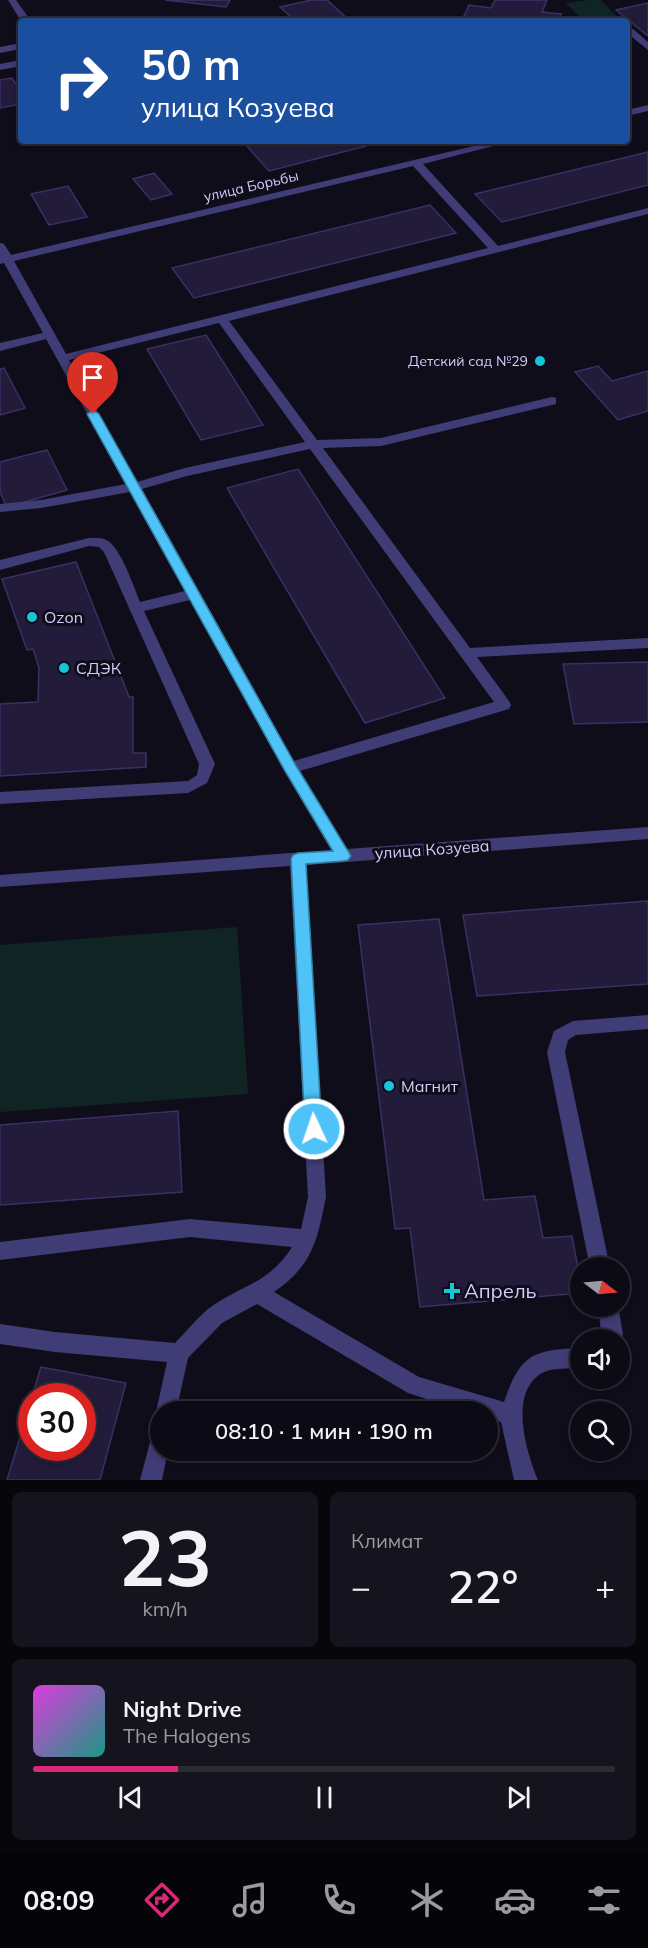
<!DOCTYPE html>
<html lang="ru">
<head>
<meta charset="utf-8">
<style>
	body { margin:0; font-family:Mulish,sans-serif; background:#15131d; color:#f1f3f6; height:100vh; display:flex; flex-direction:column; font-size:22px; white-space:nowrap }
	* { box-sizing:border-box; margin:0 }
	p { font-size:20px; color:#9a9aa0 }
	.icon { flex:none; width:33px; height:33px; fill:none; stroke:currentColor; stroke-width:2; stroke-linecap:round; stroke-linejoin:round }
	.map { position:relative; height:1480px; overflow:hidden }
	.panel { display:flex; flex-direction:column; gap:12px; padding:12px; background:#07060b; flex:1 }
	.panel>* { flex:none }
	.banner { position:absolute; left:18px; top:18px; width:612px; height:126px; border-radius:6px; box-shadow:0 3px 9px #0003,0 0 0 2px #2c2b34; background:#1a4fa0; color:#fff; overflow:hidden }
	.needle { width:39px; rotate:106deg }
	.buttons { position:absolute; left:570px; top:1257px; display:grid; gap:12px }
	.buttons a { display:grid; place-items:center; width:60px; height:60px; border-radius:50%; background:#0c0a14; box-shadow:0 3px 9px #0003,0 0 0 2px #2c2b34; font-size:30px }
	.speed { position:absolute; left:18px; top:1383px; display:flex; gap:12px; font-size:30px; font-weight:700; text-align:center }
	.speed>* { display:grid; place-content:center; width:78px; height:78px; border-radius:50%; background:#0c0a14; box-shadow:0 3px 9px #0003,0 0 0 2px #2c2b34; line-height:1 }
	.speed .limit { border:9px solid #d22; background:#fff; color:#111 }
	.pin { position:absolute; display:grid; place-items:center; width:51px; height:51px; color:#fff; margin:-62px -26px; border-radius:50% 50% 50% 0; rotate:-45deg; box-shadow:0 0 6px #0007 }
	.pin .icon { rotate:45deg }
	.me { position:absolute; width:66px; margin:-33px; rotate:357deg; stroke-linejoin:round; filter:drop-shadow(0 0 4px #0008) }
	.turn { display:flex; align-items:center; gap:21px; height:126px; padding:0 24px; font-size:27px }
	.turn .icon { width:78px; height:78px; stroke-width:2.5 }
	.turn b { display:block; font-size:42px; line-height:51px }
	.big { font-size:45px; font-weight:600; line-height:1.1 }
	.panel .card { flex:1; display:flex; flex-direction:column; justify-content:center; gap:9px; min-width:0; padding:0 21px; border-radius:9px; background:#15131d }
	.panel .dial { align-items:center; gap:0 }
	.dial b { font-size:78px; line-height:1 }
	.song { display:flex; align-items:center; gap:18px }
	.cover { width:72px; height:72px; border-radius:9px; background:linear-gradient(135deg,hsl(300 70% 55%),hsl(170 70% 35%)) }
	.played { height:6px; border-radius:3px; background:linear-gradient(90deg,#db2777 25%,#2c2b34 25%) }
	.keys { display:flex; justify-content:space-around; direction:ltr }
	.heat { display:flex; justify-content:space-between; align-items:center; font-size:33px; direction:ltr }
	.panel .tiles { flex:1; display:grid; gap:12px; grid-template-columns:1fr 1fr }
	.card:last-child { grid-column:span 2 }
	.trip { position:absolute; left:150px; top:1401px; width:348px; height:60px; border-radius:30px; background:#0c0a14; box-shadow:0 3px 9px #0003,0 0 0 2px #2c2b34; font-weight:600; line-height:60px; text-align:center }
	.dock { display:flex; height:96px; justify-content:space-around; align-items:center; background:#050408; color:#9a9aa0 }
	.dock .icon { width:42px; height:42px }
	.dock .active { color:#db2777 }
	.dock b { font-size:27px; color:#f1f3f6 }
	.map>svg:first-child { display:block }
</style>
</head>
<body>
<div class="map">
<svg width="648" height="1480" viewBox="0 0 648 1480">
	<rect width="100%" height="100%" fill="#100d1b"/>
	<g fill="#112424">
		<path d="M589 0H601L621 21H583L566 3Z"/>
		<path d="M237 927 248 1094 0 1112V945Z"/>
	</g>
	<g fill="#221b3a" stroke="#3b2f64" stroke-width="1.5">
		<path d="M165 0H230L226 7Z"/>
		<path d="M312 0H327L350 21H310L307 19 295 21 280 7Z"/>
		<path d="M495 0H547L542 12 561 14 558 21H499L464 16 469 5 491 8Z"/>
		<path d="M648 3V36L616 10Z"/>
		<path d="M12 78 21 92V104L0 108V80Z"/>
		<path d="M259 141H361L366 146 269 171 245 144Z"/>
		<path d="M648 152V185L502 222 475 194Z"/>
		<path d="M154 173 172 194 151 200 133 179Z"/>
		<path d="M68 186 87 217 49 225 31 194Z"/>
		<path d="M430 205 456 233 194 298 172 268Z"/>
		<path d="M206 335 263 425 201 440 147 349Z"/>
		<path d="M598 366 612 381 648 371V411L618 420 575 372Z"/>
		<path d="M4 368 25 408 0 415V369Z"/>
		<path d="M47 450 67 490 7 507 0 492V462Z"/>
		<path d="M298 469 445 698 365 723 227 488Z"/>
		<path d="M76 562 129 697H133V753H146V767L0 776V704L38 702 39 668 33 649 27 650 2 579Z"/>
		<path d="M648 662V722L574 724 563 664Z"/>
		<path d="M648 901V984L477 996 463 915Z"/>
		<path d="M439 919 484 1200 535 1196 543 1238 572 1236 580 1279V1293L420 1307 410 1228 395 1229 358 925Z"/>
		<path d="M178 1111 182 1192 0 1205V1125Z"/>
		<path d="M41 1367 126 1383 100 1480H7L32 1398V1448H82V1396H32Z"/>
	</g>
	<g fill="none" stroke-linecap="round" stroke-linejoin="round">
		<g fill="#403c76" fill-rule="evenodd">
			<path d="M8 0H16L31 21H21Z"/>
			<path d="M627 29H633L648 42V50L627 33Z"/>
			<path d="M21 43V49L0 53V47Z"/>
			<path d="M21 60V66L0 70V64Z"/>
			<path d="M648 105V111L627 116V110Z"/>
			<path d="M495 141H513L423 164 498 246 648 208V214L229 321 317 440 381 438 552 397 556 398V404L381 446 323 448 470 648 648 638V648L477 657 509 701 511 705 509 709 300 771 347 849 648 827V839L306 865 326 1197C317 1241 313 1265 274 1292L419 1377 504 1402C520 1355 532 1350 580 1348V1368C568 1369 549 1367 539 1375 509 1396 527 1454 538 1480H514L501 1422 488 1418V1412H467L408 1393 257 1304 222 1323 188 1358 176 1412H160V1420L156 1412 167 1362 55 1352 0 1344V1324L55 1332 175 1343C186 1332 196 1319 208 1309 240 1285 268 1285 292 1247L190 1237 0 1260V1242L190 1219 301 1229 308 1197 290 866 0 887V875L331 850 285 772 190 600 144 611 215 764 207 783 188 793 0 804V792L188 781 197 775 199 764 104 552 99 547 89 546 0 570V560L89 538C95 538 103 537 108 541 121 549 134 587 140 602L185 591 130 492 41 508 0 512V504L41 500 126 484 46 339 0 351V343L43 333 4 263 0 264V243L4 244 11 255ZM413 166 488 248 66 354 14 261ZM219 323 305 442 185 468 137 482 69 360ZM310 449 494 702 294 761 142 489 187 476Z"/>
			<path d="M648 1015V1029L576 1035 568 1040 565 1052 610 1268H590L547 1052 554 1031 573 1021Z"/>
			<path d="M598 1306H618L623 1334 620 1346V1340H602Z"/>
			<path d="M160 1428V1450H168L162 1480H140L153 1431Z"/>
		</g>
	</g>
	<path fill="#4fc3f7" stroke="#337fa1" stroke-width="1.5" d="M93 410 99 414 295 764 351 856 348 860 343 861 306 864 322 1129 319 1134 314 1136 308 1134 305 1129 291 859 293 855 298 853 333 851 285 771 87 414Z"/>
	<g fill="#16c4dc" stroke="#100d1b" stroke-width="2">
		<circle cx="540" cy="361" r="6"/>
		<circle cx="32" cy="617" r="6"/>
		<circle cx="64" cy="668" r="6"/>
		<circle cx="389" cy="1086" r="6"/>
		<path d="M449 1282h6v6h6v6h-6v6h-6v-6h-6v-6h6z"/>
	</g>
	<g text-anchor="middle" stroke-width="6" stroke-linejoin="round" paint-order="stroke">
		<g font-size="14" fill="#d2ccfa" stroke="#100d1b">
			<text transform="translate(251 186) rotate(-13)" y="5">улица Борьбы</text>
		</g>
		<g font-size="14" fill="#d2ccfa" stroke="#100d1b" text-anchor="end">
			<text x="528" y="366">Детский сад №29</text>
		</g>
		<g font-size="16" fill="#d2ccfa" stroke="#100d1b" text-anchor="start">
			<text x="44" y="623">Ozon</text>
			<text x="76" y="674">СДЭК</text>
			<text x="401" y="1092">Магнит</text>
		</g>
		<g font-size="16" fill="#d2ccfa" stroke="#100d1b">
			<text transform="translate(432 849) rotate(-4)" y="6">улица Козуева</text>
		</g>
		<g font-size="20" fill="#d2ccfa" stroke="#100d1b" text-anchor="start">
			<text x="464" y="1298">Апрель</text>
		</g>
	</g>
</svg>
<div class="buttons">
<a><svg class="needle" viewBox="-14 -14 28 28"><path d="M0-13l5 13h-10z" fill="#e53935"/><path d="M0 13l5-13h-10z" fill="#9a9aa0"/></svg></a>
<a><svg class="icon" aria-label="sound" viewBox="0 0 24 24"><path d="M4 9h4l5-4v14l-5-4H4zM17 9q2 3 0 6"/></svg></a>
<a><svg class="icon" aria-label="search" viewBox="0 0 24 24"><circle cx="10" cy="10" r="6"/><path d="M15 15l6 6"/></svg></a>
</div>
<div class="speed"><div class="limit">30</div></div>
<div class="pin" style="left:93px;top:414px;background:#d93025"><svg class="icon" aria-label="arrive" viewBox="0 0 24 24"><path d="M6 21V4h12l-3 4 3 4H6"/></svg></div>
<svg class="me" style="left:314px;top:1129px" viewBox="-20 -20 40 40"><circle r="17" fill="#4fc3f7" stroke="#fff" stroke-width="3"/><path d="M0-11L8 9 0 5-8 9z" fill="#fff"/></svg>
<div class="trip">08:10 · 1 мин · 190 m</div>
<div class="banner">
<div class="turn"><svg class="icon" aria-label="right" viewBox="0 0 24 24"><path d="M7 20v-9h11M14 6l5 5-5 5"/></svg><div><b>50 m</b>улица Козуева</div></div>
</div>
</div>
<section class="panel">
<div class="tiles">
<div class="card dial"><b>23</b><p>km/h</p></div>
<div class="card"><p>Климат</p>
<div class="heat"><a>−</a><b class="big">22°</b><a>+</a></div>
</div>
<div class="card">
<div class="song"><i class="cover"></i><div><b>Night Drive</b><p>The Halogens</p></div></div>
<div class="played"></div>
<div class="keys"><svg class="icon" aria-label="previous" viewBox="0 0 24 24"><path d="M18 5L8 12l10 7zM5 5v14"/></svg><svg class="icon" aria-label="pause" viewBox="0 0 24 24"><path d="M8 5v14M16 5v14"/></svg><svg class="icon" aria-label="next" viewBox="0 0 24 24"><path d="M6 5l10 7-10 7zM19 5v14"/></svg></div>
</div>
</div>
</section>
<nav class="dock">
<b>08:09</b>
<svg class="icon active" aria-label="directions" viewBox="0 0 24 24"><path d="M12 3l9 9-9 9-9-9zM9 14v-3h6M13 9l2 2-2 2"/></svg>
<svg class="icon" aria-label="music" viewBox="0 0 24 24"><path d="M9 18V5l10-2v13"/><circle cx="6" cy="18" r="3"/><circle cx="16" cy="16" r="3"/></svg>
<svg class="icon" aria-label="phone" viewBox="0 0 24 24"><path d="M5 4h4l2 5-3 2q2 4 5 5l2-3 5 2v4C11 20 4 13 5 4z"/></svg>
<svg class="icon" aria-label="climate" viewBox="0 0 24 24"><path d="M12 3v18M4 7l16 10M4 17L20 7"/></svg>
<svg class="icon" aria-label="car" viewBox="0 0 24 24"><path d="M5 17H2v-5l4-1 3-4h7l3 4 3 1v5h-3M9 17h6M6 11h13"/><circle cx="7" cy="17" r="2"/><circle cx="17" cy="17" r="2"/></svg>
<svg class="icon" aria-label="filters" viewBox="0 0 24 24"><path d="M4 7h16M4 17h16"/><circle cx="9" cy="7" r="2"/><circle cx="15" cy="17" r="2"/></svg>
</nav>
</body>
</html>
